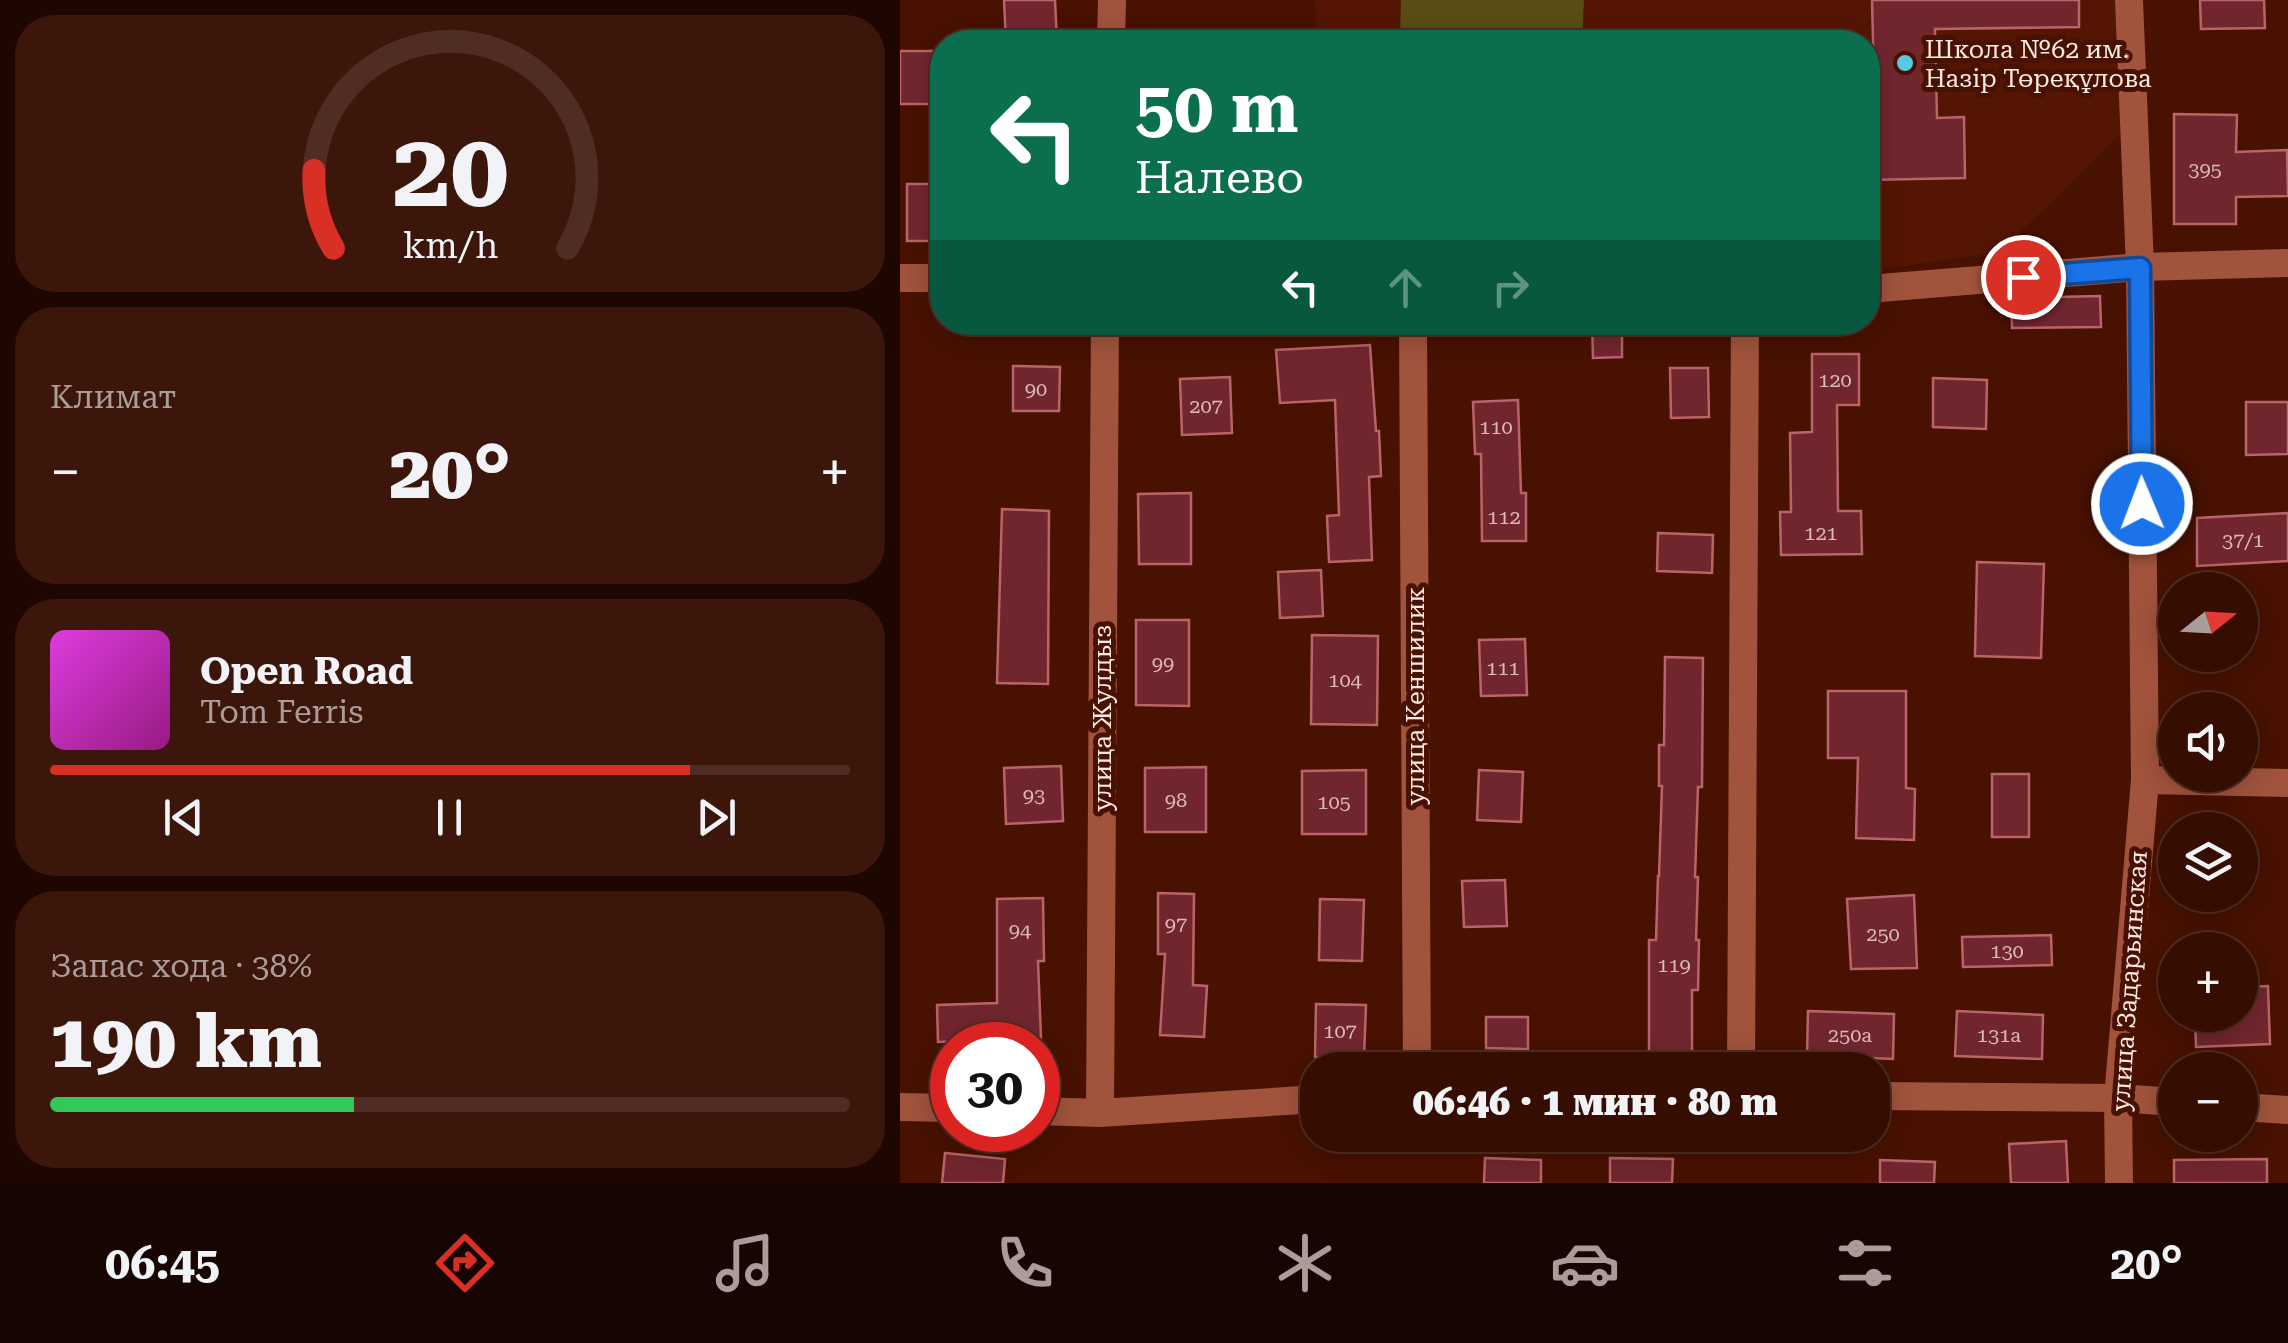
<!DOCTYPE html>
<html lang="ru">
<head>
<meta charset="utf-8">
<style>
	body { margin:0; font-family:"Roboto Serif",serif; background:#3d160b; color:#f1f3f6; height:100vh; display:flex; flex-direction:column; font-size:38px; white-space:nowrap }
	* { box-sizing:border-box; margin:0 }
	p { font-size:32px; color:#aa9c99 }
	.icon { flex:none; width:55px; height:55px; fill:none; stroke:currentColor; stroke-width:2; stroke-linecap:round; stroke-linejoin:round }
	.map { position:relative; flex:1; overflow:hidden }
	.panel { display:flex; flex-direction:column; gap:15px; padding:15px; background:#1e0701; width:900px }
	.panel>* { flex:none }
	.guide { position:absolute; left:30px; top:30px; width:950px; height:305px; border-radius:40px; box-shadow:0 5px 25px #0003,0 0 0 2px #502d23; background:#0b6e4f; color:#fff; overflow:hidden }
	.needle { width:65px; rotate:72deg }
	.buttons { position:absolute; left:1258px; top:572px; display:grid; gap:20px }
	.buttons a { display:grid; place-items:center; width:100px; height:100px; border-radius:50%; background:#360d01; box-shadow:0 5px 25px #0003,0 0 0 2px #502d23; font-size:50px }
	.speed { position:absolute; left:30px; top:1022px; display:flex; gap:20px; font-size:50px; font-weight:700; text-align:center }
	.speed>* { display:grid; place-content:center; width:130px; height:130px; border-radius:50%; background:#360d01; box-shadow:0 5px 25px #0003,0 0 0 2px #502d23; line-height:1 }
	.speed .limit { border:15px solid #d22; background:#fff; color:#111 }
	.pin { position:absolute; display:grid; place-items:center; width:85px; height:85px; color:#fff; margin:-42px; border:5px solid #fff; border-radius:50%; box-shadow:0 2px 10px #0007 }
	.me { position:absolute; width:110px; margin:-55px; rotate:359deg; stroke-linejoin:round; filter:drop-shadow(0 0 8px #0008) }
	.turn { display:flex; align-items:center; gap:35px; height:210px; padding:0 40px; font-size:45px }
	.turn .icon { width:130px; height:130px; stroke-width:2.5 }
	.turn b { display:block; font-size:70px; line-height:85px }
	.lanes { display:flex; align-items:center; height:95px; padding:0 40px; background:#0003; justify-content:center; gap:50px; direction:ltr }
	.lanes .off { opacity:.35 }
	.big { font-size:75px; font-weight:800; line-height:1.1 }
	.panel .widget { flex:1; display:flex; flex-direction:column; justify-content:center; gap:15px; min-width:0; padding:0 35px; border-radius:40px; background:#3d160b }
	.panel .dial { align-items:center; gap:0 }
	.dial svg { height:260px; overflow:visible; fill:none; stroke:#502d23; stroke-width:7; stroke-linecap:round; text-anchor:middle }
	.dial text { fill:#f1f3f6; stroke:none }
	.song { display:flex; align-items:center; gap:30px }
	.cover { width:120px; height:120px; border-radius:15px; background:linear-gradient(135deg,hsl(300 70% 55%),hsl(310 70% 35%)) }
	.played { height:10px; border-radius:5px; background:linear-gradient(90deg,#d93025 80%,#502d23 80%) }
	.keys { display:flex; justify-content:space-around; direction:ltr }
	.heat { display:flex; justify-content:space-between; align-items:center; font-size:55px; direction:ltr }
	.charge { height:15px; border-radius:8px; background:linear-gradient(90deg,#34c759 38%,#502d23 0) }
	.trip { position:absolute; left:400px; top:1052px; width:590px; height:100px; border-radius:40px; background:#360d01; box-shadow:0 5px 25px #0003,0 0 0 2px #502d23; font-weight:800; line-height:100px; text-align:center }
	.dock { display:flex; height:160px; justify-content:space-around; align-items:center; background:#160500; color:#aa9c99 }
	.dock .icon { width:70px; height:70px }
	.dock .active { color:#d93025 }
	.dock b { font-size:45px; color:#f1f3f6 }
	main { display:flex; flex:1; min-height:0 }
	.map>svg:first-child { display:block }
</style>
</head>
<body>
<main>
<section class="panel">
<div class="widget dial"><svg viewBox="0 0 100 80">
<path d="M14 69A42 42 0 1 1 86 69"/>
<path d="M14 69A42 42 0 0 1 8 45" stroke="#d93025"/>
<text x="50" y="56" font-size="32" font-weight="700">20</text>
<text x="50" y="72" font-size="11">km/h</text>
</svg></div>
<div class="widget"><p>Климат</p>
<div class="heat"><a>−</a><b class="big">20°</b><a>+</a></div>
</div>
<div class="widget">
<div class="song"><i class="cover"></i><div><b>Open Road</b><p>Tom Ferris</p></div></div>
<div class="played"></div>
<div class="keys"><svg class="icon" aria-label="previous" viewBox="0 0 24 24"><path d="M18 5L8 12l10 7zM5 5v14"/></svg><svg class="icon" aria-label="pause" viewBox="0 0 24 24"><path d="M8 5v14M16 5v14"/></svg><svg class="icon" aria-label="next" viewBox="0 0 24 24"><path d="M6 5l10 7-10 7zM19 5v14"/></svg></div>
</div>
<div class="widget"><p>Запас хода · 38%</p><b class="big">190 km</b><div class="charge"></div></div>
</section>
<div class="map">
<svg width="1388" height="1183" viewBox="0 0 1388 1183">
	<rect width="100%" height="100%" fill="#481101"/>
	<path fill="#541603" d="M415 0H1222V133L1100 252 968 271V42H416Z"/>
	<path fill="#594d15" d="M501 0H684L682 42H500Z"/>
	<g fill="#71262e" stroke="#b96468" stroke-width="2.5">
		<path d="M104 0H155L157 42H106Z"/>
		<path d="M972 0H1179V27L1035 29 1037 118 1064 117 1065 178 968 180V120H975Z"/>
		<path d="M1300 0H1364L1365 28 1301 29Z"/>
		<rect x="0" y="51" width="42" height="53"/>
		<path d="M1274 114 1337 115 1336 152 1387 150 1388 196 1336 197V224H1274Z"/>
		<rect x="7" y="184" width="35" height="57"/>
		<path d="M1200 296 1201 327 1112 328 1111 298Z"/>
		<path d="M692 322H722V357L693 358Z"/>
		<path d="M470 345 476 431H479L481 476 469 477 472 560 429 562 427 516 439 515 435 400 380 403 376 350Z"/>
		<path d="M912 354H959V405H937L938 511H961L962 554 881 555 880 512H891L890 433 912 432Z"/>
		<path d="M113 366 160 367 159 411H113Z"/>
		<path d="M770 368H808L809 417 771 418Z"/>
		<path d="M330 377 332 433 282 435 280 379Z"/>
		<path d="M1033 378 1087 380 1086 429 1033 427Z"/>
		<path d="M618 400 621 493H626V541H582L581 454H575L573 402Z"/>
		<path d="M1346 402H1388V454L1346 455Z"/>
		<path d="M291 493V564H239L238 494Z"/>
		<path d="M102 509 149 511 148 684 97 683Z"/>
		<path d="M1388 513V561L1297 566V518Z"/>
		<path d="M758 533 813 535 812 573 757 571Z"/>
		<path d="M1077 562 1144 564 1141 658 1075 656Z"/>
		<path d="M421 570 423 616 380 618 378 572Z"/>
		<path d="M236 620H289V706L236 705Z"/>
		<path d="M412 635 478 636 477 725 411 724Z"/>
		<path d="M625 639 627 695 581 696 579 640Z"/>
		<path d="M765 657 803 658 802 787H798L795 877H798L796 940H799L798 990H792V1060H749V940H756L758 876H759L762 786H759V745H764Z"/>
		<path d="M928 691H1006V788L1015 789 1014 840 956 838 958 758H928Z"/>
		<path d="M161 766 163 821 106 824 104 768Z"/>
		<path d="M306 767V832H245V768Z"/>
		<path d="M466 770V834H402V771Z"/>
		<path d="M579 770 623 772 621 822 577 820Z"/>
		<rect x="1092" y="774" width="37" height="63"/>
		<path d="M605 880 607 926 564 927 562 881Z"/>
		<path d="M258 893 294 894 293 985 307 986 304 1037 260 1035 265 954H258Z"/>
		<path d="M1014 895 1017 968 951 969 947 899Z"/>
		<path d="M143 898 144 961H138L141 1038 38 1042 37 1005 97 1003V899Z"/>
		<path d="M420 899 464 900 462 961 419 960Z"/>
		<path d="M1151 935 1152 965 1063 967 1062 937Z"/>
		<path d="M1368 986 1370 1044 1296 1047 1295 1015H1340V987Z"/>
		<path d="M416 1004 466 1005 464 1058 415 1057Z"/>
		<path d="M908 1011 994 1014 993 1059 907 1055Z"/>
		<path d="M1057 1011 1143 1015 1142 1059 1055 1056Z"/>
		<path d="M586 1017H628V1049L586 1048Z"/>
		<path d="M1166 1141 1168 1183H1111L1109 1144Z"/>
		<path d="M45 1153 105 1159 103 1183H42Z"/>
		<path d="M585 1158 641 1160V1183H584Z"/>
		<path d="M710 1158 773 1159 772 1183H710Z"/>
		<path d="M1367 1159V1183H1274V1160Z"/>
		<path d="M980 1160 1035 1162 1034 1183H980Z"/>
	</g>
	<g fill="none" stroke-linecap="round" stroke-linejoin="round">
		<g stroke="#a1533c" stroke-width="28">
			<path d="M211 42 212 0"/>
			<path d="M0 278H42"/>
			<path d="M968 289 1240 267 1388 263"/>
			<path d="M513 322 517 1070"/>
			<path d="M1245 780 1388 783"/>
			<path d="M841 1070 845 322"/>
			<path d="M972 1096 1218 1098 1275 1102"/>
			<path d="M0 1107 52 1108"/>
			<path d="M1340 1107 1388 1110"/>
			<path d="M138 1111 200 1113 418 1099"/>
			<path d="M200 1113 205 322"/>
			<path d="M1219 1183 1218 1098 1245 780 1240 267 1229 0"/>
		</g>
	</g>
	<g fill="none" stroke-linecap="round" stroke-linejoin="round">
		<g stroke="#114b97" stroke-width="25">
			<path id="route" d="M1123 277 1240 268 1242 504"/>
		</g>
		<use href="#route" stroke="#1a73e8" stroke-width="18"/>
	</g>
	<circle fill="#59c8e5" stroke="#481101" stroke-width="4" cx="1005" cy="63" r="10"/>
	<g text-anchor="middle" stroke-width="10" stroke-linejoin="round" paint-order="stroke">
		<g font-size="20" fill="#dab9b7">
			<text x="1305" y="176">395</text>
			<text x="935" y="387">120</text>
			<text x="136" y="396">90</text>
			<text x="306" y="413">207</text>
			<text x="596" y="434">110</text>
			<text x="604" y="524">112</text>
			<text x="921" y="540">121</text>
			<text x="1343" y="547">37/1</text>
			<text x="263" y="670">99</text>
			<text x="603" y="675">111</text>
			<text x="445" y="687">104</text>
			<text x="134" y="802">93</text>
			<text x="276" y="807">98</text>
			<text x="434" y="809">105</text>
			<text x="276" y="931">97</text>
			<text x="120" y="937">94</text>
			<text x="983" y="941">250</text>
			<text x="1107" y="958">130</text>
			<text x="774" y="972">119</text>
			<text x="440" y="1038">107</text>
			<text x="950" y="1042">250а</text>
			<text x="1099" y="1042">131а</text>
		</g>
		<g font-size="25" fill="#fdeae5" stroke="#481101" text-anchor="start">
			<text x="1025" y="58">Школа №62 им.<tspan x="1025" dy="29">Назір Төреқұлова</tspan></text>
		</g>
		<g font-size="25" fill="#fdeae5" stroke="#481101">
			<text transform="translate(515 696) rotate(-90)" y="9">улица Кеншилик</text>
			<text transform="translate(202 718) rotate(-90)" y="9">улица Жулдыз</text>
			<text transform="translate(1229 981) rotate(-86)" y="9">улица Задарьинская</text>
		</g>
	</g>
</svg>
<div class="buttons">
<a><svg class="needle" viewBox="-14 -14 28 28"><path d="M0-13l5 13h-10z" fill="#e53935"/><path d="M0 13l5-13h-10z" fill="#aa9c99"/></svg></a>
<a><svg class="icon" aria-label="sound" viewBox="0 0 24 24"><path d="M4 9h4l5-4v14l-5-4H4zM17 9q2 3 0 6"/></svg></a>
<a><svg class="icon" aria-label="layers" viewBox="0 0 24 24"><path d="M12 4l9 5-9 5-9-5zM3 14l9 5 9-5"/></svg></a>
<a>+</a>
<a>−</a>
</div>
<div class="speed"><div class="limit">30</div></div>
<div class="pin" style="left:1123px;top:277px;background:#d93025"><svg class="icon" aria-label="arrive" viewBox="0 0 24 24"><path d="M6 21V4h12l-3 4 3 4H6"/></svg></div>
<svg class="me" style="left:1242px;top:504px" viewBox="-20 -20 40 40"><circle r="17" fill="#1a73e8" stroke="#fff" stroke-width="3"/><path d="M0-11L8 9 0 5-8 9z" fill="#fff"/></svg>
<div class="trip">06:46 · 1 мин · 80 m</div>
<div class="guide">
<div class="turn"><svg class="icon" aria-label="left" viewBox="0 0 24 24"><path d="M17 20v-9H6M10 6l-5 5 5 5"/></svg><div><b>50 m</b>Налево</div></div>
<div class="lanes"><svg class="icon" aria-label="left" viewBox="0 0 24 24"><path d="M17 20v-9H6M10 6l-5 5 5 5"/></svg><svg class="icon off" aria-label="ahead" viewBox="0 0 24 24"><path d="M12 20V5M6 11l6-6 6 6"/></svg><svg class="icon off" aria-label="right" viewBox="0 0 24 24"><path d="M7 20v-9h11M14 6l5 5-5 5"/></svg></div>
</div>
</div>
</main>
<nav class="dock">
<b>06:45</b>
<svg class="icon active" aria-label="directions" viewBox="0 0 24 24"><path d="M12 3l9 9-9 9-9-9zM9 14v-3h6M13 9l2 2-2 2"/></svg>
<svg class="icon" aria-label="music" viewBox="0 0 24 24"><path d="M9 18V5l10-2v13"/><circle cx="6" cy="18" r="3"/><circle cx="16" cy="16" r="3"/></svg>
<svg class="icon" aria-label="phone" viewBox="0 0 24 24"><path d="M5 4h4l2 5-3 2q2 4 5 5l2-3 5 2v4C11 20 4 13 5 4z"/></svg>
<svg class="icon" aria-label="climate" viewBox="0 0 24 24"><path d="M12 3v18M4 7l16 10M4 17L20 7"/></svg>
<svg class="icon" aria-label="car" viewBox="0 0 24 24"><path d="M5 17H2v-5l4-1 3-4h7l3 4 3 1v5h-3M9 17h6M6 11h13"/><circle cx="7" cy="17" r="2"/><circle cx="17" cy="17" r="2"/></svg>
<svg class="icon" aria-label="filters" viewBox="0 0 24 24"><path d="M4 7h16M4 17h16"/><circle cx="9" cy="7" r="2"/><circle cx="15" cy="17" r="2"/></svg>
<b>20°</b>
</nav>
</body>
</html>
